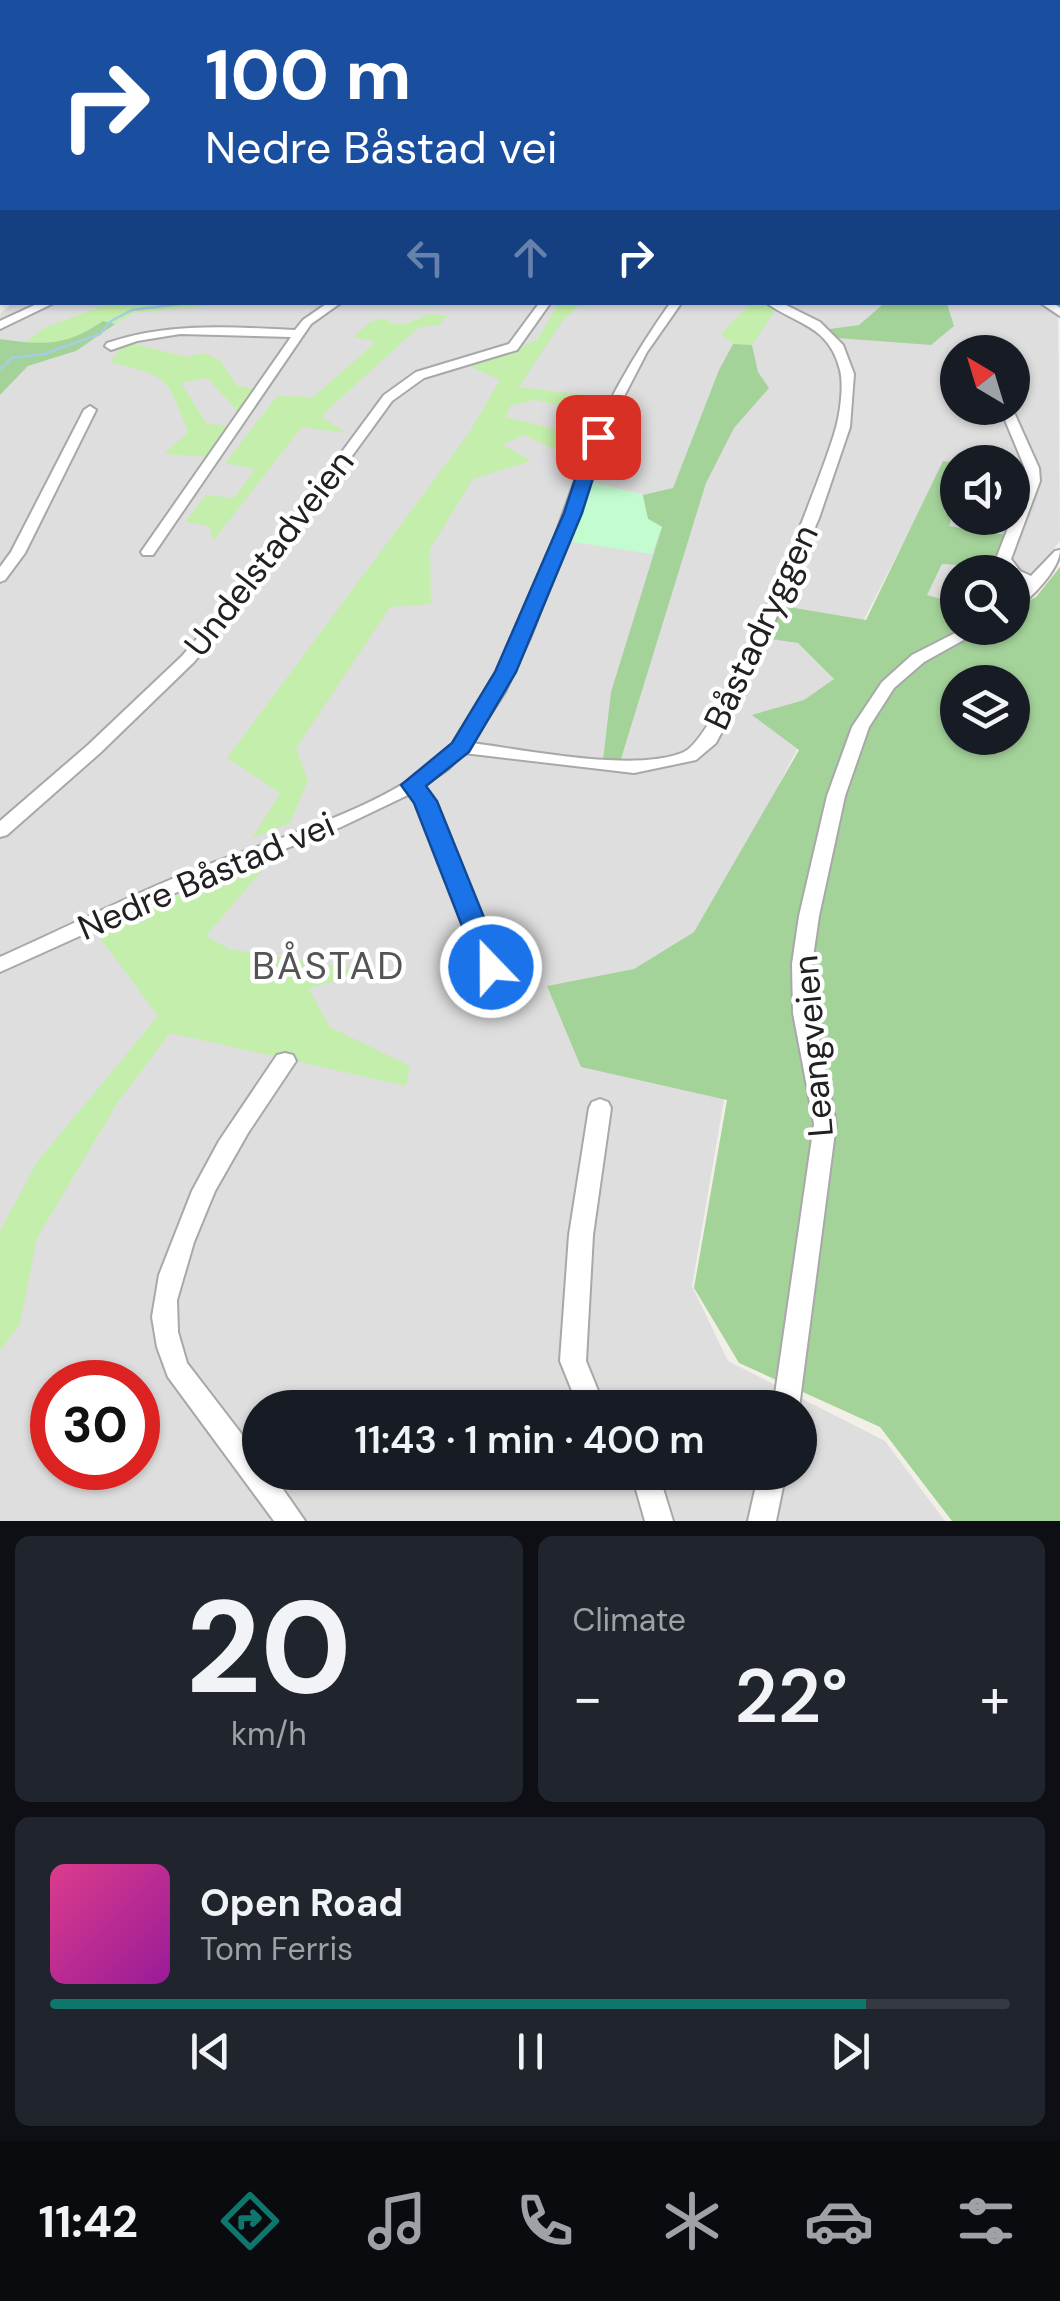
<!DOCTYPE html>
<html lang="en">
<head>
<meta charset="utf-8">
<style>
	body { margin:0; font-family:"DM Sans",sans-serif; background:#20242c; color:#f1f3f6; height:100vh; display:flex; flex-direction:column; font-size:38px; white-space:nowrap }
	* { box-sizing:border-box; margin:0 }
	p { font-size:32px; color:#9ea1a6 }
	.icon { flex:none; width:55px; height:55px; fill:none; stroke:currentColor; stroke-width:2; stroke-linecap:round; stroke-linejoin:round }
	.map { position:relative; height:1521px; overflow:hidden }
	.panel { display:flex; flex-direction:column; gap:15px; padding:15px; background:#0d0f14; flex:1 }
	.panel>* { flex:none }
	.hud { position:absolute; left:0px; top:0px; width:1060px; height:305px; box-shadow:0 2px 8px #0004; background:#1a4fa0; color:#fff; overflow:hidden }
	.needle { width:65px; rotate:322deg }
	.controls { position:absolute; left:940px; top:335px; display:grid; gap:20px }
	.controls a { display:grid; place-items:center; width:90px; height:90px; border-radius:50%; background:#171b24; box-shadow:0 2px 8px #0004; font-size:50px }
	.speed { position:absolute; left:30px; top:1360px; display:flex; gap:20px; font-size:50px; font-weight:700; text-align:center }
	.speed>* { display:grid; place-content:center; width:130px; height:130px; border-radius:50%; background:#171b24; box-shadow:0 2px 8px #0004; line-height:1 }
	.speed .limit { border:15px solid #d22; background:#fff; color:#111 }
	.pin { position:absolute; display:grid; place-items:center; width:85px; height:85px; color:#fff; margin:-42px; border-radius:20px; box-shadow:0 5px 15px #0006 }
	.me { position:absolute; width:110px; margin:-55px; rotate:338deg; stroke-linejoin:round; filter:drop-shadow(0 0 8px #0008) }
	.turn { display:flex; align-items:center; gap:35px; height:210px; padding:0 40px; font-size:45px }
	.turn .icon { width:130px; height:130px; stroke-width:2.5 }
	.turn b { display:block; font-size:70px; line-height:85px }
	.lanes { display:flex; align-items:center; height:95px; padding:0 40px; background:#0003; justify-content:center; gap:50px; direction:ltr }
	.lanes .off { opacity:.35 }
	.big { font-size:75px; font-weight:600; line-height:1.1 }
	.panel .tile { flex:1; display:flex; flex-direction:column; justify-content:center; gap:15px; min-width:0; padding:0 35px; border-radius:15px; background:#20242c }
	.panel .dial { align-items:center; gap:0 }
	.dial b { font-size:130px; line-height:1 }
	.song { display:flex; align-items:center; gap:30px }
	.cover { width:120px; height:120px; border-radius:15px; background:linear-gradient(135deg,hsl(330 70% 55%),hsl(300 70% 35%)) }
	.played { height:10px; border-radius:5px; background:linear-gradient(90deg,#0f766e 85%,#363941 85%) }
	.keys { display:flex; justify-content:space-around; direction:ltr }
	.heat { display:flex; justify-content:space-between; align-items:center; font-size:55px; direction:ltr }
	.panel .tiles { flex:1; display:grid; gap:15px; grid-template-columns:1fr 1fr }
	.tile:last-child { grid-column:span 2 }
	.trip { position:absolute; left:242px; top:1390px; width:575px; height:100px; border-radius:50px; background:#171b24; box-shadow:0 2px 8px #0004; font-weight:600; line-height:100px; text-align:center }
	.tab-bar { display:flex; height:160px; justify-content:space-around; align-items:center; background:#090b0e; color:#9ea1a6 }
	.tab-bar .icon { width:70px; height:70px }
	.tab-bar .current { color:#0f766e }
	.tab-bar b { font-size:45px; color:#f1f3f6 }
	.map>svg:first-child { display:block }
</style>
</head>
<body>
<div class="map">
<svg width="1060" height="1521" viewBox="0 0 1060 1521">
	<rect width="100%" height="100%" fill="#f2efe7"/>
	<g fill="#dfdede" fill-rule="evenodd">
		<path d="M383 0H1032L381 2Z"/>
		<path d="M1058 299 1060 541 1013 602 1012 572H958L957 603 926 595 942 564 1005 536 946 526 957 499 958 518H1012V462H945L778 786 692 1286 728 1361 885 1441 945 1521H0V395L28 366 73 352 0 339V314L13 302 883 304 859 325 830 329 954 326 947 303 1058 302ZM958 352H1012V408H958ZM52 1382H138V1468H52ZM260 1408H800V1472H260Z"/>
	</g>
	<g fill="#c4eeab">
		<path d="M110 303H230L134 313 115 324 103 321C78 338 56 347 26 342L44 328Z"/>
		<path d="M559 303H582L563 320 519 387 602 397 594 413 534 400 510 406 506 417 584 436 577 460 524 435 503 445 531 461 473 479 430 549 431 604 390 607 296 748 308 780 290 823 252 838 280 793 227 758 469 433 500 380 471 367 537 340Z"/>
		<path d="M767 304 778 306 752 345 733 344 721 334 749 305Z"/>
		<path d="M429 314 448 316 439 325 419 327 321 416 346 433 302 427 213 541 209 526 185 522 206 495 234 498 255 469 225 463 277 396 313 397 376 342 353 337 370 322 384 318C399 331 413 321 429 314Z"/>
		<path d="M127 342 187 357 203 353 220 360 237 386 258 389 241 415 207 378 181 383 207 424 234 426 211 457 164 454 188 432C166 375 169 377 110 362Z"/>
		<path d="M277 853 206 936 229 949 368 971 309 989 330 1027 410 1066 406 1086 170 1033 118 1102 37 1238 20 1323 0 1351V1231L37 1162 158 1016 95 931Z"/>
	</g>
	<g fill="#a4d39a" fill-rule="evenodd">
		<path d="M872 302 947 303 954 326 931 345 837 338 829 329 859 325 882 305Z"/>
		<path d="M103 321 115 324 76 351 28 366 0 395V339C45 345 64 347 103 321Z"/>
		<path d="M733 344 752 345 758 372 769 388 734 428 706 483 620 762 603 760 611 692 662 527 648 519 643 495 673 488 719 370Z"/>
		<path d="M943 461 957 463V501L949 526 1006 535 991 567 942 564 927 595 957 603 958 628H1012L1013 609 1036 597 1060 567V1521H952L880 1427 739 1363 694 1288 727 1100 581 1067 547 986 634 969 694 932 799 750 752 715 804 700 834 679 798 643 764 638 777 605 866 620ZM958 682H1012V738H958Z"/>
	</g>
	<path fill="#c3fccf" d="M591 482 642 494 648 519 662 527 652 554 566 541Z"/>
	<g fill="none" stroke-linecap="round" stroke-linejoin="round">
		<path stroke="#a6cde1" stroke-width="2.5" d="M0 369 12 358 44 354 100 334 111 321 132 310 196 302"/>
		<g stroke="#a8a8a8" stroke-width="4">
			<g id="minor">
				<path d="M717 0H725L727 2H719Z"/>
				<path d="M957 0H965V2H958Z"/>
				<path d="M987 0H995L996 2H989Z"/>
				<rect x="1058" y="60" width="2" height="4"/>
				<rect x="0" y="65" width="2" height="4"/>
				<rect x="0" y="168" width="2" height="6"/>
				<path d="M2 185V192L0 193V186Z"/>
				<path d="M41 302H56L0 329V321Z"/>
				<path d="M329 302H342L311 324 153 555H143L141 552 291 337 180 334 137 341 111 350 105 346 107 343C169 322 231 327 295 330L303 320Z"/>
				<path d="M540 302H551L517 350 424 378 392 401 258 585 194 662 100 753 7 835 0 837V821L88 745 182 656 248 579 384 395 416 372 509 344Z"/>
				<path d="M671 302H682L647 352 619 406 531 636 505 692 472 743C527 750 635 773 684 752 721 736 821 480 835 431 840 415 844 386 840 370 829 325 797 325 765 302H780L820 322 843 345 854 374 850 427 819 518 752 674 716 743 696 760 634 773 464 753 448 769 423 786 434 801 501 967 498 972H484L481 967 417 802 410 794 341 827 193 885 0 972V957C60 930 119 901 179 876 258 843 400 807 456 742 513 673 548 551 580 467 603 408 634 354 671 302Z"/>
				<path d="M1039 302H1052L1060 308V316Z"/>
				<path d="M90 406 96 410 25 553 5 580 0 582V567L11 552 84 410Z"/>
				<path d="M1000 408H1012L1039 468 1040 481 1011 559 1020 571 1031 576 1055 551 1060 550C1060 569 1030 601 1012 610V595L1024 583 1012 578V572H1006L996 559 1026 481 1025 468Z"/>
				<path d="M965 628H985L924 662 894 688 869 727 845 796 819 916 812 964 814 1013 836 1124 799 1408H773L814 1124 793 1013 792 964 799 916 827 796 852 727 882 682 912 655Z"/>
				<path d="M285 1053 293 1055 296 1061 248 1133 215 1191 194 1242 177 1300 178 1332 187 1363 260 1458V1472H271L305 1521H274L168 1377 157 1347 152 1317 159 1275 192 1191 219 1141 277 1055Z"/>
				<path d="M600 1099 608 1102 611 1108 593 1235 586 1361 605 1408H579L560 1361 569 1235 589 1108 592 1102Z"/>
				<path d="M631 1472H658L673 1521H645Z"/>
				<path d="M759 1472H786L776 1521H748Z"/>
			</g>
		</g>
		<g stroke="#9e7c00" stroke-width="6">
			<path id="major" d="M1048 0H1060V6Z"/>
		</g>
		<g stroke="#e51f4b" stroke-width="5">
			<g id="highway">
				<path d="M2 263V274L0 275V264Z"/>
				<path d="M2 285V296L0 297V286Z"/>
			</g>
		</g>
		<use href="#minor" fill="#fff" fill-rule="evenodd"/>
		<use href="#major" fill="#ffe19f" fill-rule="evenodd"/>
		<use href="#highway" fill="#ec8c92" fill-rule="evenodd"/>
	</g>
	<path fill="#1a73e8" stroke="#114b97" stroke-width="2.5" d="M598 432 606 437 582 513 516 672 469 752 426 786 437 801 504 967 500 973H481L478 967 414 803 401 785 452 743 495 672 564 513 589 437Z"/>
	<g text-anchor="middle" stroke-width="9" stroke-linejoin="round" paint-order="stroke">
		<g font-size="35" fill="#212121" stroke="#fff">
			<text transform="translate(269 553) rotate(-52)" y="12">Undelstadveien</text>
			<text transform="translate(761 627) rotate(-65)" y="12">Båstadryggen</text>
			<text transform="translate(206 876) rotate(-23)" y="12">Nedre Båstad vei</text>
			<text transform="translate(813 1046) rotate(-95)" y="12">Leangveien</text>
		</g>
		<g font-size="38" letter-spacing="2.5" fill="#545454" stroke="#fff">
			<text x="329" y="979">BÅSTAD</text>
		</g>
	</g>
</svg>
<div class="controls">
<a><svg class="needle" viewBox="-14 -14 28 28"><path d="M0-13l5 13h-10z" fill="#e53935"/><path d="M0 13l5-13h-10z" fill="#9ea1a6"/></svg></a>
<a><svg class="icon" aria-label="sound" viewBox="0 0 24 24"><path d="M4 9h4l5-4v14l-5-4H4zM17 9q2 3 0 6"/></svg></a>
<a><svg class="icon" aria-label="search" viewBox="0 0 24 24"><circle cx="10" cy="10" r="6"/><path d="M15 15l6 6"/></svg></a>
<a><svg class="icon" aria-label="layers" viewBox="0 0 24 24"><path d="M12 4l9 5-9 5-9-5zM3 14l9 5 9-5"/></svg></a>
</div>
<div class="speed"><div class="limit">30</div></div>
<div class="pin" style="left:598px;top:437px;background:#d93025"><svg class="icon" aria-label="arrive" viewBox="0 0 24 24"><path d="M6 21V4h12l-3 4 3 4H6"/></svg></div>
<svg class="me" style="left:491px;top:967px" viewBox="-20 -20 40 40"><circle r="17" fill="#1a73e8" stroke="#fff" stroke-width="3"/><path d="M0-11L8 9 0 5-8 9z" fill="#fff"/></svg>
<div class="trip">11:43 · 1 min · 400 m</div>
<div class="hud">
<div class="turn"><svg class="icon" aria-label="right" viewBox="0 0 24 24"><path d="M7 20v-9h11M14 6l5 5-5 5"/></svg><div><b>100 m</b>Nedre Båstad vei</div></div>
<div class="lanes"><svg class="icon off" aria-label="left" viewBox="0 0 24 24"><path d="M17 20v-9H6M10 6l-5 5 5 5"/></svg><svg class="icon off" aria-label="ahead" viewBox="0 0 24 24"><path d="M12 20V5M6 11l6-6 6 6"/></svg><svg class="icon" aria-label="right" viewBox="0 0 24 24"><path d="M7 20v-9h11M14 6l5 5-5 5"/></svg></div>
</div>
</div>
<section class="panel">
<div class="tiles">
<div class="tile dial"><b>20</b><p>km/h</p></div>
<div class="tile"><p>Climate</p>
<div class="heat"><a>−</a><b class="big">22°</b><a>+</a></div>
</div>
<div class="tile">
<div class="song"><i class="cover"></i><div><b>Open Road</b><p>Tom Ferris</p></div></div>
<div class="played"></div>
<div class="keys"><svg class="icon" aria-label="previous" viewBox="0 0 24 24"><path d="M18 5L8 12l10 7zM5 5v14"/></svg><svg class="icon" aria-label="pause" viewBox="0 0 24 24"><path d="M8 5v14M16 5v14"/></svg><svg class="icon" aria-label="next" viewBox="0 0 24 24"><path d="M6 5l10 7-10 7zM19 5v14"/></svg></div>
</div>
</div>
</section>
<nav class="tab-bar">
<b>11:42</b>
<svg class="icon current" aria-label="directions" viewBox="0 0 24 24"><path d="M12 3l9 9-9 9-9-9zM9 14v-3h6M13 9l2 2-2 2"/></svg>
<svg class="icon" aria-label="music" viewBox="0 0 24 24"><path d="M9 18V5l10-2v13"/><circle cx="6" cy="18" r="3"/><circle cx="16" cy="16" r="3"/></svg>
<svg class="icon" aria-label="phone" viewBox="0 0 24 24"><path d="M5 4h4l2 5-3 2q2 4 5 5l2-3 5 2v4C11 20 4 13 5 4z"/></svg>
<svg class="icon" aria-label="climate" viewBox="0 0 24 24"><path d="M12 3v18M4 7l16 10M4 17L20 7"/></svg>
<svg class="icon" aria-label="car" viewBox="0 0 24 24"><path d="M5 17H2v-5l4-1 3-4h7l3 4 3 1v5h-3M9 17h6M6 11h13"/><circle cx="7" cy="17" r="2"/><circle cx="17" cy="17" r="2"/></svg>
<svg class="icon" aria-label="filters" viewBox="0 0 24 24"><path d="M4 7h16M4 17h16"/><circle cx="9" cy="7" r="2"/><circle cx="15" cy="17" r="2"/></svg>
</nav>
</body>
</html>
